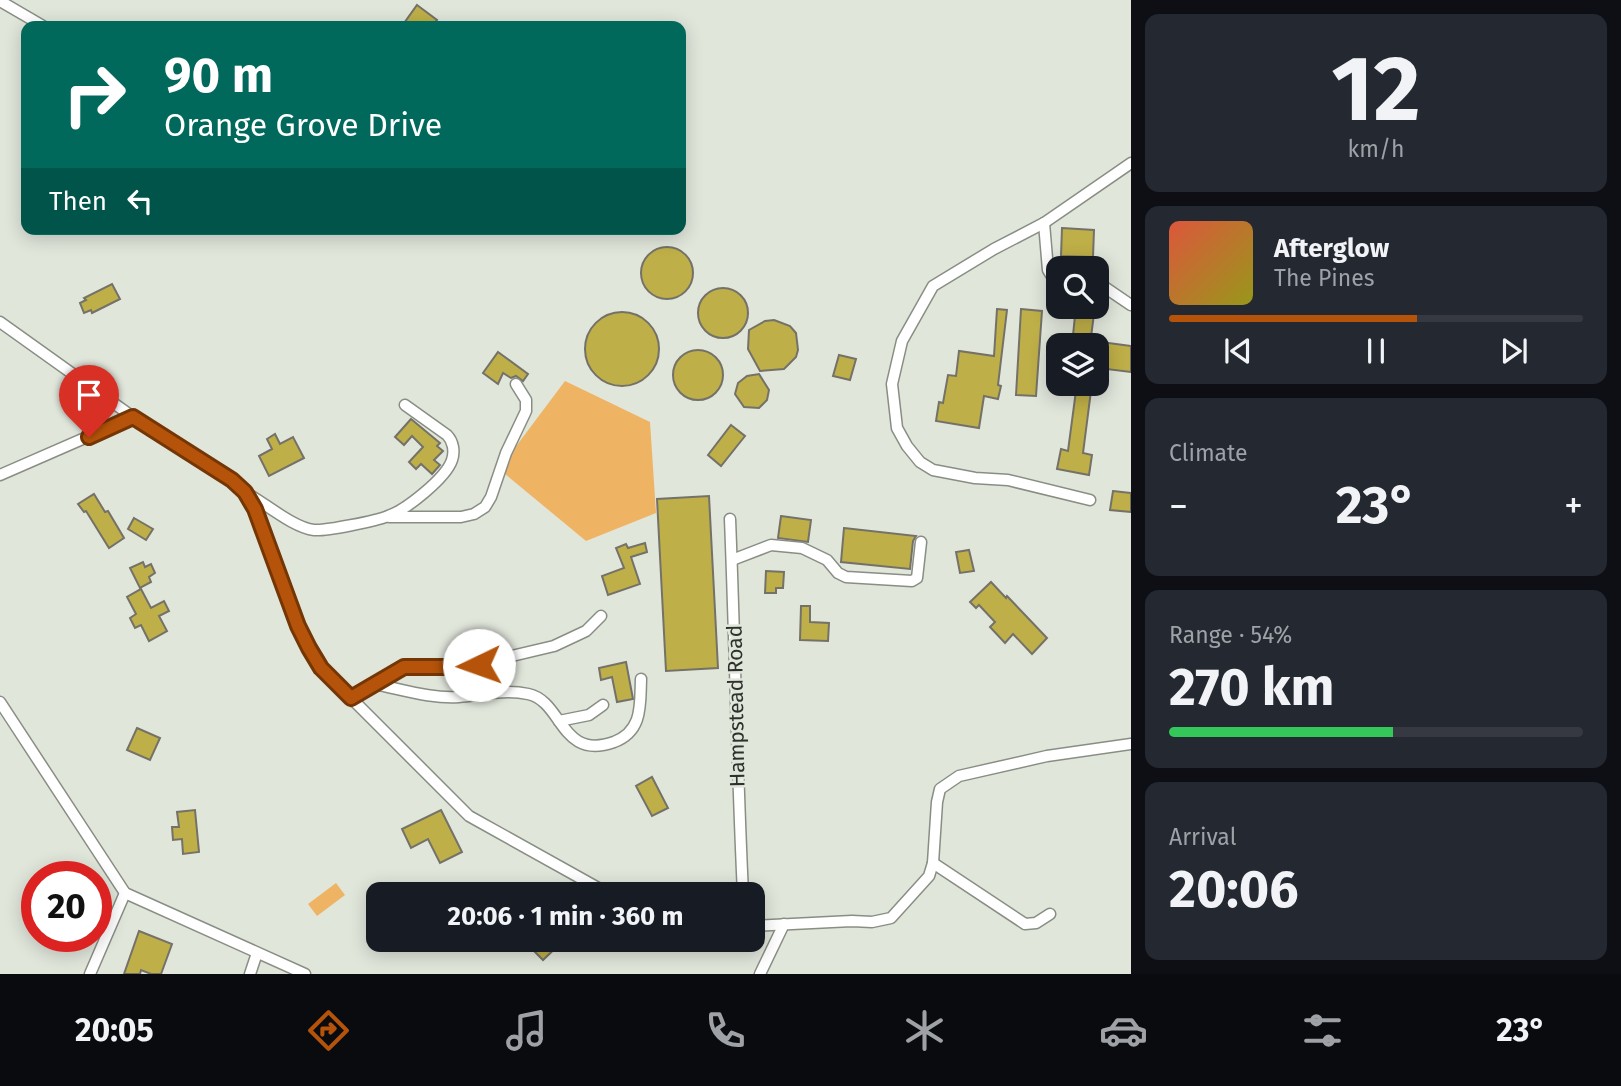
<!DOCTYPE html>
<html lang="en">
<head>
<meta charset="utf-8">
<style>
	body { margin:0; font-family:"Fira Sans",sans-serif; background:#242831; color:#f1f3f6; height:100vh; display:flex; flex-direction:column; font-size:26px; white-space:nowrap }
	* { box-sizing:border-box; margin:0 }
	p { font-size:23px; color:#9ea1a6 }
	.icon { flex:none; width:38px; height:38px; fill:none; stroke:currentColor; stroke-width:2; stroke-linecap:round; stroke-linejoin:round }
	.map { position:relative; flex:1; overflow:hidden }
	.panel { display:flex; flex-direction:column; gap:14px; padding:14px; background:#0d0f14; width:490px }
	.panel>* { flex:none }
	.banner { position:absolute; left:21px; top:21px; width:665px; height:214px; border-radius:14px; box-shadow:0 4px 18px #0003; background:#00695c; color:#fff; overflow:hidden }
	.fabs { position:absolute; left:1046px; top:256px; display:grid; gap:14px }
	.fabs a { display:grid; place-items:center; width:63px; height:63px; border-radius:14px; background:#171b24; box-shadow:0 4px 18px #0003; font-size:35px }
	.speed { position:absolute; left:21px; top:861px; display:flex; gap:14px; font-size:35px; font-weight:700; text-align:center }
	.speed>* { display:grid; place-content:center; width:91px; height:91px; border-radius:50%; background:#171b24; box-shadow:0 4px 18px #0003; line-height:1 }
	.speed .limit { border:10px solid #d22; background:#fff; color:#111 }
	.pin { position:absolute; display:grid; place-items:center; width:60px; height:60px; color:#fff; margin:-72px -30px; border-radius:50% 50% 50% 0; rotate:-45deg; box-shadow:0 0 7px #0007 }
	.pin .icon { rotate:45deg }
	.me { position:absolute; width:77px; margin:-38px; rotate:267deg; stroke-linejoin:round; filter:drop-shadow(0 0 5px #0008) }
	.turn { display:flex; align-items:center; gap:24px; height:147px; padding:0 28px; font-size:32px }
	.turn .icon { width:91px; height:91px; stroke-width:2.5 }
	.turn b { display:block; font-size:49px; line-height:60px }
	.then { display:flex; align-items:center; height:66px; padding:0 28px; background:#0003; gap:14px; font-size:26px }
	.big { font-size:52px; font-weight:700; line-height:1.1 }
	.panel .card { flex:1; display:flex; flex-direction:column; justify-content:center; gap:10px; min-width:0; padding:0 24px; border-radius:14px; background:#242831 }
	.panel .dial { align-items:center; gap:0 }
	.dial b { font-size:91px; line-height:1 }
	.song { display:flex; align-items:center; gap:21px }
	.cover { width:84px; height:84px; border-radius:10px; background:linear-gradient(135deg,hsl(10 70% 55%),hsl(60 70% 35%)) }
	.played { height:7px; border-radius:4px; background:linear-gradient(90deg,#b45309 60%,#363941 60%) }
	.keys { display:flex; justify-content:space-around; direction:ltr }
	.heat { display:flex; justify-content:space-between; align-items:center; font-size:38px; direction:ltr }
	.charge { height:10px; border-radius:5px; background:linear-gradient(90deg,#34c759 54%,#363941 0) }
	.trip { position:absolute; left:366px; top:882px; width:399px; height:70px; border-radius:14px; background:#171b24; box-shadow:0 4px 18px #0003; font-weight:700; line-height:70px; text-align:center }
	.menu { display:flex; height:112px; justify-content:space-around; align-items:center; background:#090b0e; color:#9ea1a6 }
	.menu .icon { width:49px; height:49px }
	.menu .on { color:#b45309 }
	.menu b { font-size:32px; color:#f1f3f6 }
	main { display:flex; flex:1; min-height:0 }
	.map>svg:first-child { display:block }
</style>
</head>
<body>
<main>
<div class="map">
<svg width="1131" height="974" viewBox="0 0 1131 974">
	<rect width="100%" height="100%" fill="#e1e6db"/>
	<g fill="#efb364">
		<path d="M565 381 650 422 656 513 586 541 499 469Z"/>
		<path d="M336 883 345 895 317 916 308 904Z"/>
	</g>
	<g fill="#bfaf48" stroke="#747268" stroke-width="2">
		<path d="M417 5 437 20 432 26H402Z"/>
		<path d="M1062 228 1094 230 1093 257 1061 256Z"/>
		<circle cx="667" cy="273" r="26"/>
		<path d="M112 284 120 299 92 313 91 310 84 313 80 303 86 300 84 298Z"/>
		<circle cx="723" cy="313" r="25"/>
		<path d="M1076 306H1095L1090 345H1072Z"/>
		<path d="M997 309 1007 310 998 385 1001 386 998 399 984 396 979 428 936 421 939 402 943 403 948 375 956 376 959 351 994 356Z"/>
		<path d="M1021 309 1042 311 1036 396 1016 395Z"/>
		<circle cx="622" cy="349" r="37"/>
		<path d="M774 320 790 326 796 333 798 350 796 357 784 369 760 371 748 349 749 330 765 321Z"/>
		<path d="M1101 342 1131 346V372L1098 368Z"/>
		<circle cx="698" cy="375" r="25"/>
		<path d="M498 352 528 374 523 381 516 376 511 378 503 373 498 384 483 373Z"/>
		<path d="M839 355 856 359 850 380 833 376Z"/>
		<path d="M759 374 769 390 767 400 759 408 744 407 735 394 738 383 747 376Z"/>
		<path d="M1077 383H1092L1083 453 1092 455 1089 475 1057 469 1061 449 1068 451Z"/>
		<path d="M411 419 440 443 437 446 443 451 434 460 440 465 432 474 421 464 416 469 409 462 423 447 412 436 404 445 395 437Z"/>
		<path d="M731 425 745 436 721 466 708 455Z"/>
		<path d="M275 434 280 444 293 437 304 458 269 476 259 456 272 449 267 439Z"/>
		<path d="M1113 491 1131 493V512L1110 510Z"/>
		<path d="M94 494 105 512 108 511 124 538 109 548 86 511 84 512 78 504Z"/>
		<path d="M709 496 718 668 666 671 657 499Z"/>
		<path d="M781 516 811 520 808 542 778 538Z"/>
		<path d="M134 518 153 529 146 540 128 529Z"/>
		<path d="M844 528 916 536 913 541 910 569 841 562Z"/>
		<path d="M645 543 647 552 631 557 640 584 608 595 602 576 624 568 616 548 626 544 628 548Z"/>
		<path d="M969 550 974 571 960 573 956 552Z"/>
		<path d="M143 562 145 567 151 564 155 573 149 577 151 582 140 588 130 568Z"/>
		<path d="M766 571 784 572 783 588H776V593H765Z"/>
		<path d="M991 582 1006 598 1007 596 1047 638 1032 654 1013 634 1005 643 990 627 995 622 979 605 976 608 970 602Z"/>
		<path d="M141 589 151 608 164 601 169 611 159 616 167 631 149 641 141 625 135 628 130 618 136 614 127 597Z"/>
		<path d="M801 606H810V622L829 623 828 641 800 640Z"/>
		<path d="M626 662 633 699 617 702 612 677 601 680 599 668Z"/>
		<path d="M137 728 160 738 150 760 127 750Z"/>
		<path d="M652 777 668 808 652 816 636 786Z"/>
		<path d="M195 810 199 852 183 854 182 839 173 840 172 827H179L177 812Z"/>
		<path d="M441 810 462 852 440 863 428 839 411 848 402 829Z"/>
		<path d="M139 931 172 944 161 974H151L141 970 140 974H124Z"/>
		<path d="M523 940H564L543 960Z"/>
	</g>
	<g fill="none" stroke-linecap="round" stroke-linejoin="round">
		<g stroke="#898e84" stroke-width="13">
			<g id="minor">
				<path d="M0 1 43 26"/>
				<path d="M1044 223 1048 270 1051 275 1059 276"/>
				<path d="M1097 282 1131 305"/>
				<path d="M0 322 133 417 232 480 245 492 255 509 298 626 321 668 469 816 609 894"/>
				<path d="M0 475 133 417"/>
				<path d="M248 494C266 504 294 528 314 530 326 531 376 521 388 516 406 510 446 478 452 460 455 451 453 441 447 435L405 405"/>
				<path d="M1090 500 1008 480 975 478 933 470 920 462 907 446 897 428 892 384 902 341 933 286 994 249 1044 223 1131 163"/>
				<path d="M389 517H461L474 514 485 507 491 497 506 453 526 411V400L516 384"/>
				<path d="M730 519C735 644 737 769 743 894"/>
				<path d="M732 560 771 545 802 548 827 560 838 573 846 577 912 581 917 578 921 542"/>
				<path d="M374 684C401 689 431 699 459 697 482 695 505 689 528 694 563 701 560 761 614 742 643 731 640 705 641 679"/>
				<path d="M351 698 404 667H465L554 646 586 631 601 616"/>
				<path d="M0 702 125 893 305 974"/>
				<path d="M559 721 589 715 603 705"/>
				<path d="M933 863 1025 924 1036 923 1050 914"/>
				<path d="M752 926 852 921 872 922 891 918 929 876 933 863 937 802 940 789 959 776 1047 756 1131 744"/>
				<path d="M90 974 125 893"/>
				<path d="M250 974 257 953"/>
				<path d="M760 974 784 924"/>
			</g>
		</g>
		<use href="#minor" stroke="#fff" stroke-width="10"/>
	</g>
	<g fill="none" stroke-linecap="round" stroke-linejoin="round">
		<g stroke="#753606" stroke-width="18">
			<path id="route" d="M89 437 133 417 232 480 245 492 255 509 298 626 309 648 321 668 351 698 404 667H465L479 665"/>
		</g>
		<use href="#route" stroke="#b45309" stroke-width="12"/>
	</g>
	<g text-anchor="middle" stroke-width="5" stroke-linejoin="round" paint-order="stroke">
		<g font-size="21" fill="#2d302c" stroke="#e1e6db">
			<text transform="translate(736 706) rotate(-91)" y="7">Hampstead Road</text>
		</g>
	</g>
</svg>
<div class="fabs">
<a><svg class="icon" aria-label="search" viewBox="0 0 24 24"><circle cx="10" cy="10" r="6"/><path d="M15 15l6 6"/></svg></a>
<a><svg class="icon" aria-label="layers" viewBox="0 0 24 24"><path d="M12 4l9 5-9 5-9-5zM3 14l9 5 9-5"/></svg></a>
</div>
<div class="speed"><div class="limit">20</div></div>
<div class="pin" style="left:89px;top:437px;background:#d93025"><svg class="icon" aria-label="arrive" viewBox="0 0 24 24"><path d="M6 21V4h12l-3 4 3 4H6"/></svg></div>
<svg class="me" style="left:479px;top:665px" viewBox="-20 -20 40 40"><circle r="19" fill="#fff"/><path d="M0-13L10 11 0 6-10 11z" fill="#b45309"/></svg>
<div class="trip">20:06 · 1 min · 360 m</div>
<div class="banner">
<div class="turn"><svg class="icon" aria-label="right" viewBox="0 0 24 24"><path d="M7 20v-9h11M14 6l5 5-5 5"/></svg><div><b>90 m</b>Orange Grove Drive</div></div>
<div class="then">Then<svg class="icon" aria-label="left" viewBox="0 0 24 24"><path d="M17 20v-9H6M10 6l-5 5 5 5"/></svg></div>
</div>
</div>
<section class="panel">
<div class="card dial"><b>12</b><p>km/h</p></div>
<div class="card">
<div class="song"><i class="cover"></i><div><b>Afterglow</b><p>The Pines</p></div></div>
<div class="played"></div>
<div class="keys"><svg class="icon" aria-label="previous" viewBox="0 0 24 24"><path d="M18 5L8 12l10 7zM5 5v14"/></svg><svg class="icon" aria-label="pause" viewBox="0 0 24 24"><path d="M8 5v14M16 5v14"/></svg><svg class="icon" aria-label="next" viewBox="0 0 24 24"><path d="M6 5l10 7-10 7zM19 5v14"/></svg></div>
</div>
<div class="card"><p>Climate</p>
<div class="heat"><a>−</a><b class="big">23°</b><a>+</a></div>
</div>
<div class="card"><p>Range · 54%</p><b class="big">270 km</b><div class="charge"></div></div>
<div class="card"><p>Arrival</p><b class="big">20:06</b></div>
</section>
</main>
<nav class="menu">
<b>20:05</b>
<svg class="icon on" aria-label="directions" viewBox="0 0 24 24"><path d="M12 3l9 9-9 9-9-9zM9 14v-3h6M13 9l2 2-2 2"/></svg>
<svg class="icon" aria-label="music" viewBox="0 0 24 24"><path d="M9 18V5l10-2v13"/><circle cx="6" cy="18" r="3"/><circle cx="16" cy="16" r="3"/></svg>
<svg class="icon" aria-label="phone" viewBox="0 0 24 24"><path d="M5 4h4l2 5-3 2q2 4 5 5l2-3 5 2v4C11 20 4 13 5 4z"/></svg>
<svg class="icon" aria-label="climate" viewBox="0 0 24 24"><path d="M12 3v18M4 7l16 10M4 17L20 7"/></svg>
<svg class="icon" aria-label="car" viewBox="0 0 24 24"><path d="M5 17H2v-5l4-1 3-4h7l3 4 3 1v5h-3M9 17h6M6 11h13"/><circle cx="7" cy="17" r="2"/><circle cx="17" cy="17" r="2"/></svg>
<svg class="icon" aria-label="filters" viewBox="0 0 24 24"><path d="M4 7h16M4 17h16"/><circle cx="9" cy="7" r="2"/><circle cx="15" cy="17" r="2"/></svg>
<b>23°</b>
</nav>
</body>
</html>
